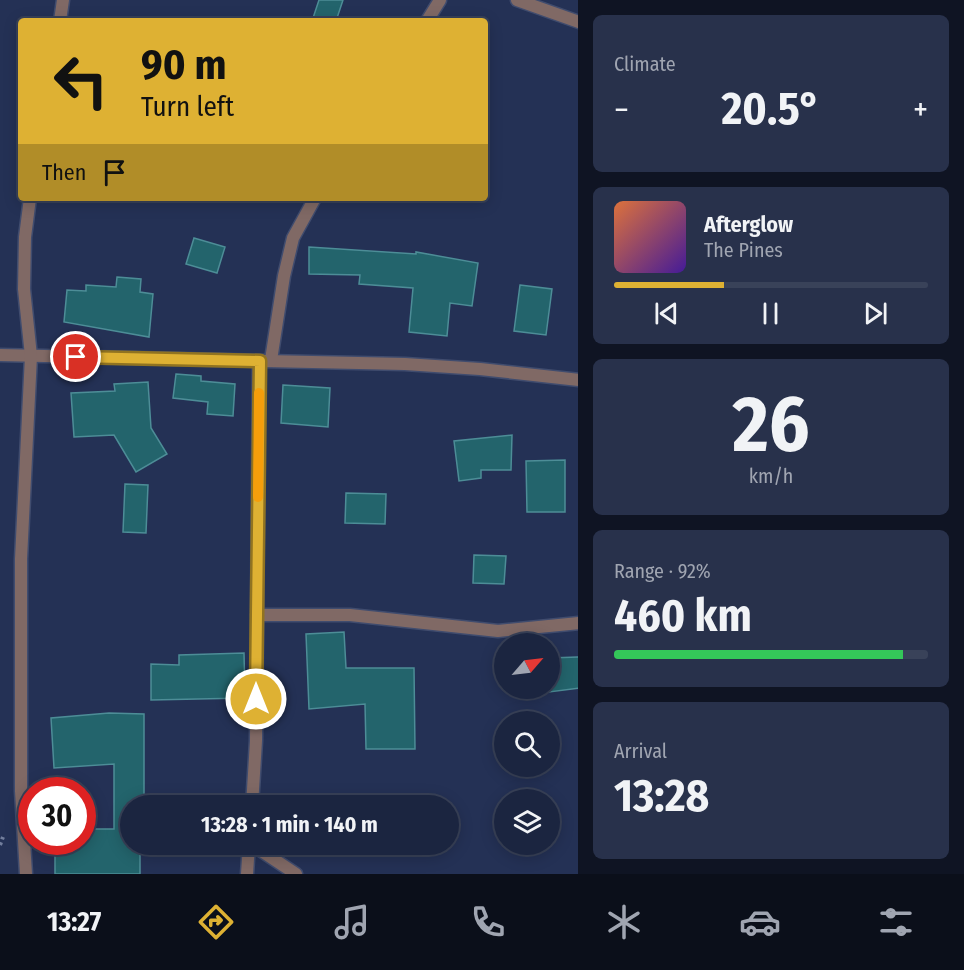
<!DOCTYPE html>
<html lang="en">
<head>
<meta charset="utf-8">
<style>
	body { margin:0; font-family:"Fira Sans Condensed",sans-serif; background:#28314b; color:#f1f3f6; height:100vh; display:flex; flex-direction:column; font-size:22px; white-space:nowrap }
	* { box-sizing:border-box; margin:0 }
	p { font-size:20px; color:#a0a5b1 }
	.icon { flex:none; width:33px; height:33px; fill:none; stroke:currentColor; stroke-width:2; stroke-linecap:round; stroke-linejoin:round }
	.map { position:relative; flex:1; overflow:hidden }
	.panel { display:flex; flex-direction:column; gap:15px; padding:15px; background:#0f1423; width:386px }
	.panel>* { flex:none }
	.top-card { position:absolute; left:18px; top:18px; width:470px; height:183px; border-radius:6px; box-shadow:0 3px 15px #0003,0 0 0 2px #394259; background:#deb133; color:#111; overflow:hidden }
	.needle { width:39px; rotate:62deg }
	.controls { position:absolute; left:494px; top:633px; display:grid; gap:12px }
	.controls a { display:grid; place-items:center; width:66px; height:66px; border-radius:50%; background:#1b2540; box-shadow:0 3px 15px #0003,0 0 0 2px #394259; font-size:30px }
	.speed { position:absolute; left:18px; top:777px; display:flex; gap:12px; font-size:30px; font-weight:700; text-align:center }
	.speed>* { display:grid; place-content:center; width:78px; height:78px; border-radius:50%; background:#1b2540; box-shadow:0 3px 15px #0003,0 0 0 2px #394259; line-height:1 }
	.speed .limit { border:9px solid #d22; background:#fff; color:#111 }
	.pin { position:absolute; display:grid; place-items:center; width:51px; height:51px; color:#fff; margin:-26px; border:3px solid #fff; border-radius:50%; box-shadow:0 2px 6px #0007 }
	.me { position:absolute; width:66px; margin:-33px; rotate:0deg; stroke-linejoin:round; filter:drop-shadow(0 0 4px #0008) }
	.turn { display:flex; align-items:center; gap:21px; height:126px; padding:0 24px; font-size:27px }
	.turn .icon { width:78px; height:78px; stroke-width:2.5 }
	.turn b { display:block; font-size:42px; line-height:51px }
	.then { display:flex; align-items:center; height:57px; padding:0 24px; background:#0003; gap:12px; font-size:22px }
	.big { font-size:45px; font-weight:700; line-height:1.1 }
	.panel .tile { flex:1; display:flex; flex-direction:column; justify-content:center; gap:9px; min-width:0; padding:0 21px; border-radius:9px; background:#28314b }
	.panel .dial { align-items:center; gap:0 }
	.dial b { font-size:78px; line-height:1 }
	.song { display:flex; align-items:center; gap:18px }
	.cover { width:72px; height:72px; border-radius:9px; background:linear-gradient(135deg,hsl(20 70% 55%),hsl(260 70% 35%)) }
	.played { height:6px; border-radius:3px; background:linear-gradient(90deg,#deb133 35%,#394259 35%) }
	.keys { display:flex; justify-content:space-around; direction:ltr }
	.heat { display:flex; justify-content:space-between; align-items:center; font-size:33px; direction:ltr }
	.charge { height:9px; border-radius:4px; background:linear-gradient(90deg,#34c759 92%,#394259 0) }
	.trip { position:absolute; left:120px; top:795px; width:339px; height:60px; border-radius:30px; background:#1b2540; box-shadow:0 3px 15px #0003,0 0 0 2px #394259; font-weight:700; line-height:60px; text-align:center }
	.menu { display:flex; height:96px; justify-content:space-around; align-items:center; background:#0b0f1a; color:#a0a5b1 }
	.menu .icon { width:42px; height:42px }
	.menu .active { color:#deb133 }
	.menu b { font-size:27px; color:#f1f3f6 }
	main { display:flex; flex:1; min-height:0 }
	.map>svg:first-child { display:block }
</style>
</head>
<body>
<main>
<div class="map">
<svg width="579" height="874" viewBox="0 0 579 874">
	<rect width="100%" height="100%" fill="#243155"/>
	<g fill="#23646c" stroke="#4d8d97" stroke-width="1.5">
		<path d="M319 0H343L336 21H312Z"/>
		<path d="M194 238 225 247 217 273 186 264Z"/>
		<path d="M309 247 416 254V252L478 263 472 306 450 303 447 336 409 332 413 288 359 284 360 275 309 274Z"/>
		<path d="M117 277 141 279 140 292 153 294 149 337 64 322 67 290 86 291V285L116 287Z"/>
		<path d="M520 285 552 289 546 335 514 331Z"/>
		<path d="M176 374 201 376V381L235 384 233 416 207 414 208 402 173 398Z"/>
		<path d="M148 382 151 428 167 454 136 472 114 435 74 437 71 393 115 391 114 384Z"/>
		<path d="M283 385 330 388 328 427 281 423Z"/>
		<path d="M512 435 511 470H481V478L459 481 454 441Z"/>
		<path d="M565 460V512H527L526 461Z"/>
		<path d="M125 484 148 485 146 533 123 532Z"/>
		<path d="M346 493 386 494 385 524 345 523Z"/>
		<path d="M474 555 506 556 504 584 473 583Z"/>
		<path d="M344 632 346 668H414L415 749H366L365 704 309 709 306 634Z"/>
		<path d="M244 653 245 698 151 700V664L179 665V655Z"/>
		<path d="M579 657V688L549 692V658Z"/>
		<path d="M109 713 144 714V806H130V844H140V874H55V842H82V829H114V764L54 768 51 718Z"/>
	</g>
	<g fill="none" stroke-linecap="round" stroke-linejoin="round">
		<g stroke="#404c6e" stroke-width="15">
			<g id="minor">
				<path d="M517 0 579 22"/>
				<path d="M60 21 63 0"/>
				<path d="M427 21 440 0"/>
				<path d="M0 355 405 364 480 369 579 380"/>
				<path d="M271 360 284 276 293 238 315 198"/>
				<path d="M257 615H350L498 631 579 623"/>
				<path d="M252 806 256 741 259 361"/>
				<path d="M251 844 296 874"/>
				<path d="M26 874 21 791V559L31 356 24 289 25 237 30 198"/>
				<path d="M247 874 249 844"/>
			</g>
		</g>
		<path stroke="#727e9c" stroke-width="4" stroke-dasharray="3 3" stroke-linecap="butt" d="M0 845 3 837"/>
		<use href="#minor" stroke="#806965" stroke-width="12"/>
	</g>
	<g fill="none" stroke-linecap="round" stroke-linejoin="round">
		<g stroke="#907321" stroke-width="15">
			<path id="route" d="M76 357 260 361 256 699"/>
		</g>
		<use href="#route" stroke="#deb133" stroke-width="10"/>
		<path stroke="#f59e0b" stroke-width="10" d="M258 497 259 393"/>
	</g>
</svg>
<div class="controls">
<a><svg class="needle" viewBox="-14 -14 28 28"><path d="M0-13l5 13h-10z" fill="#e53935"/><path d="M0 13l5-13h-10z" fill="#a0a5b1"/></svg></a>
<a><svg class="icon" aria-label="search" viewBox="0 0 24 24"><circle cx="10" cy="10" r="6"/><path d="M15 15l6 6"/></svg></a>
<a><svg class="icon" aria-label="layers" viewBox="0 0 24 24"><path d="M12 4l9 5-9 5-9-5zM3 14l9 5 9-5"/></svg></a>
</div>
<div class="speed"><div class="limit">30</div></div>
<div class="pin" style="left:76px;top:357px;background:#d93025"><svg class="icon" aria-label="arrive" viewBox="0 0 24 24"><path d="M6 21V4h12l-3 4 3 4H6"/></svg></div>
<svg class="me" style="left:256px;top:699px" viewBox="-20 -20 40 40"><circle r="17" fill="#deb133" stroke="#fff" stroke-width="3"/><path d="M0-11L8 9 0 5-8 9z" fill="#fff"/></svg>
<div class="trip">13:28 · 1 min · 140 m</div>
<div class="top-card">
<div class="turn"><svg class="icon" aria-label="left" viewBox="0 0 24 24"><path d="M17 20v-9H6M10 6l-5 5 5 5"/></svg><div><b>90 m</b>Turn left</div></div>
<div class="then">Then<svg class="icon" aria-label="arrive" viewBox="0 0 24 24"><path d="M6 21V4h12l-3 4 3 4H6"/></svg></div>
</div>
</div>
<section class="panel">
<div class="tile"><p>Climate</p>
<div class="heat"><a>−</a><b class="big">20.5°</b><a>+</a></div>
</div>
<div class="tile">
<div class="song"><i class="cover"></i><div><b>Afterglow</b><p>The Pines</p></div></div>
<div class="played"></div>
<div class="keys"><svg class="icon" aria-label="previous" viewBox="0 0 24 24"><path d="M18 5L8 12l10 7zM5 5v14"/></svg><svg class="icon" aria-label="pause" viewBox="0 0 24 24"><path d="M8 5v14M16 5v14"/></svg><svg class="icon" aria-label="next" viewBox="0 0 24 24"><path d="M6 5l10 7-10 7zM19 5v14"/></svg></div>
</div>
<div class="tile dial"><b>26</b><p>km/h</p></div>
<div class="tile"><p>Range · 92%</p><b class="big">460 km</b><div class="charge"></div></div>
<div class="tile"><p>Arrival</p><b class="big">13:28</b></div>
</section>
</main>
<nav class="menu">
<b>13:27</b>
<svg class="icon active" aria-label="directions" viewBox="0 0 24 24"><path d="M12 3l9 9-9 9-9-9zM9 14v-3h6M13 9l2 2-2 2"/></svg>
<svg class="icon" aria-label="music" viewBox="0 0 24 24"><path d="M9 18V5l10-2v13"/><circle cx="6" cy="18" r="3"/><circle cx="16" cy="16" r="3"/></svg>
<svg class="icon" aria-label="phone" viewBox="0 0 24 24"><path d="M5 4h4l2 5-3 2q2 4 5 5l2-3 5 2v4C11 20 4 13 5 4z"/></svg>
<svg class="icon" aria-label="climate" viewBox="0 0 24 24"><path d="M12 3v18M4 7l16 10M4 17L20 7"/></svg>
<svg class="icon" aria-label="car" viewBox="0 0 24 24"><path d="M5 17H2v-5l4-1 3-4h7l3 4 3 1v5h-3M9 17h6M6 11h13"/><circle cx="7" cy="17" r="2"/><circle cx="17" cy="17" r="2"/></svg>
<svg class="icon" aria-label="filters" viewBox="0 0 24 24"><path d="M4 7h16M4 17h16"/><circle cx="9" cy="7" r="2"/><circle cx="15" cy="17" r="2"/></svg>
</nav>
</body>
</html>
